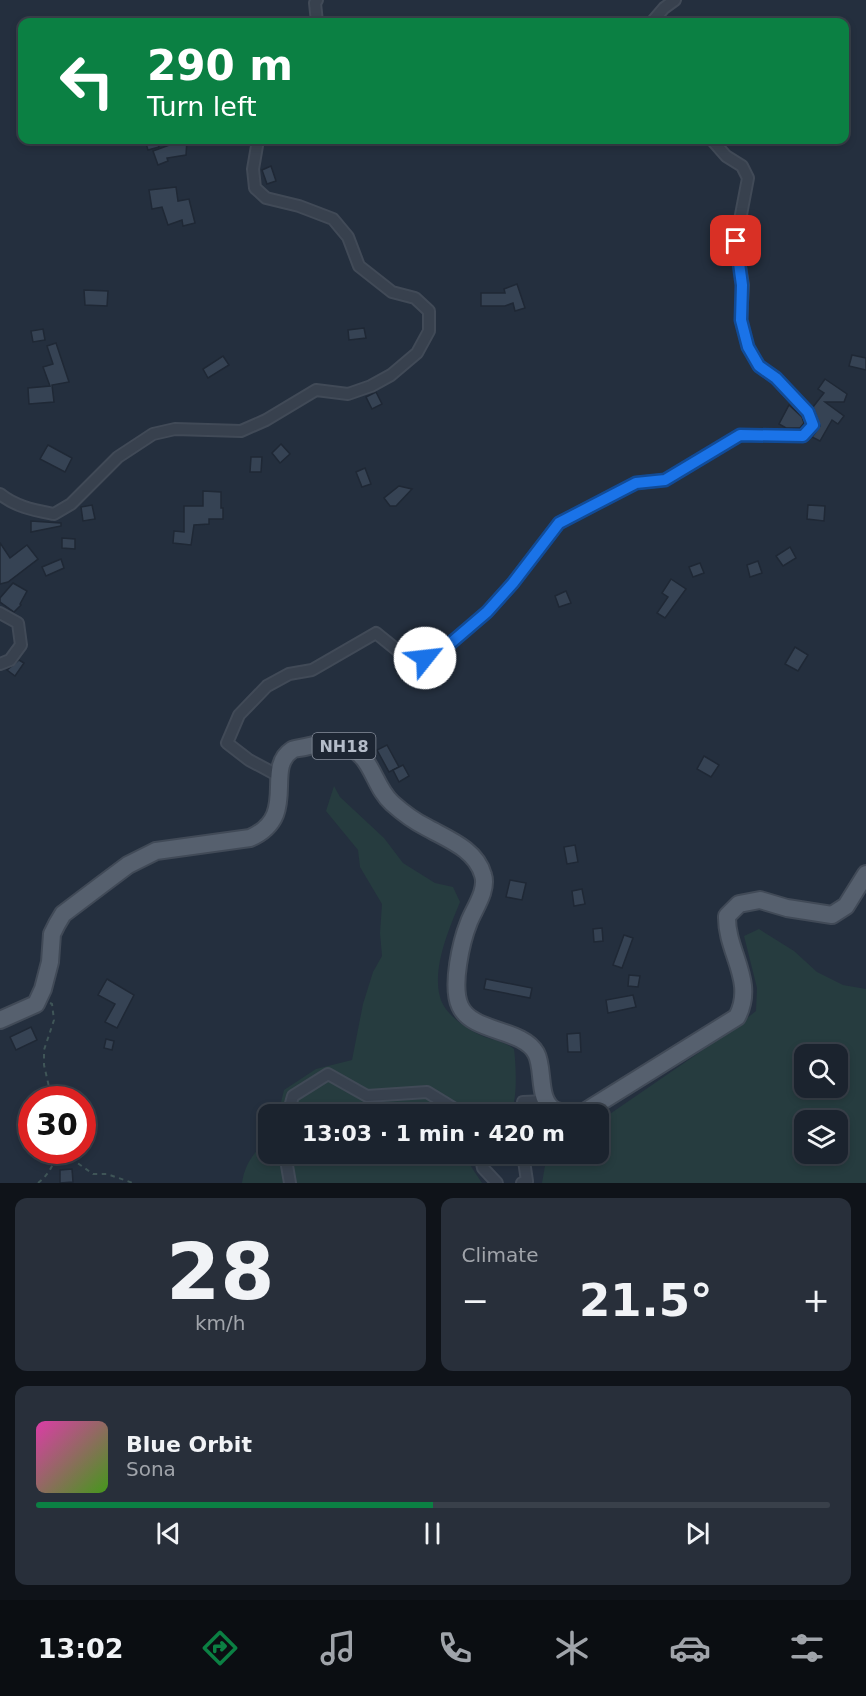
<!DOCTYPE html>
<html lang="en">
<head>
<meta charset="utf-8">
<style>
	body { margin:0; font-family:"DejaVu Sans",sans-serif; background:#282f3a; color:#f1f3f6; height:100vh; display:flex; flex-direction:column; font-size:22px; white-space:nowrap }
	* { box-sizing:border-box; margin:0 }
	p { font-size:20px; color:#a0a4aa }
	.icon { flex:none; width:33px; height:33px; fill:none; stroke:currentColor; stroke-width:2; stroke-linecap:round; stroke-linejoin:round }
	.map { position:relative; height:1183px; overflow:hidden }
	.details { display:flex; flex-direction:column; gap:15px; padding:15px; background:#0f1319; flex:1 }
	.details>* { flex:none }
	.hud { position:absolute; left:18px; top:18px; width:831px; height:126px; border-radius:12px; box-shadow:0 3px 9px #0003,0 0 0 2px #39404a; background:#0b8043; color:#fff; overflow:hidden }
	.tools { position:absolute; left:794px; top:1044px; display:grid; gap:12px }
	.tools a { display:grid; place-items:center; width:54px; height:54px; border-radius:12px; background:#1b232e; box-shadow:0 3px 9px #0003,0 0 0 2px #39404a; font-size:30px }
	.speed { position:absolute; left:18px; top:1086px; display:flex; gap:12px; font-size:30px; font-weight:700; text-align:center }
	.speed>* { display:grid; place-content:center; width:78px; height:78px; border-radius:50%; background:#1b232e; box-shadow:0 3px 9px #0003,0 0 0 2px #39404a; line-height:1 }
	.speed .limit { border:9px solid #d22; background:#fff; color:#111 }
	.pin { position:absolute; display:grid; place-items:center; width:51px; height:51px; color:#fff; margin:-26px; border-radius:12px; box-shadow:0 3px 9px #0006 }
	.me { position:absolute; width:66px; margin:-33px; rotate:61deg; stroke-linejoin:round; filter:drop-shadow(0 0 4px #0008) }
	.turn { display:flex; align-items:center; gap:21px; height:126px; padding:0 30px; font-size:27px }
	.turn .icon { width:78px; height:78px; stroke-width:2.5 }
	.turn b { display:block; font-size:42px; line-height:51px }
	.big { font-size:45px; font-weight:700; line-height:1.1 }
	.details .widget { flex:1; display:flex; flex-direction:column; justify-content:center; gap:9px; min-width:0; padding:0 21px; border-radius:12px; background:#282f3a }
	.details .dial { align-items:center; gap:0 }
	.dial b { font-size:78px; line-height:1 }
	.song { display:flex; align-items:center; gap:18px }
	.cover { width:72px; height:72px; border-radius:9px; background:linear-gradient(135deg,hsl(320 70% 55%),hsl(100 70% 35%)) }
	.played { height:6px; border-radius:3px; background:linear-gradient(90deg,#0b8043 50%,#39404a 50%) }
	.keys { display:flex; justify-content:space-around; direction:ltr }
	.heat { display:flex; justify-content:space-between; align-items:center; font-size:33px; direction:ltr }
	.details .tiles { flex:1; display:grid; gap:15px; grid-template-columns:1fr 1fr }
	.widget:last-child { grid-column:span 2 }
	.trip { position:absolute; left:258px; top:1104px; width:351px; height:60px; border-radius:12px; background:#1b232e; box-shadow:0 3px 9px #0003,0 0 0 2px #39404a; font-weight:700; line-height:60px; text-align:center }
	.dock { display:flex; height:96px; justify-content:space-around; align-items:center; background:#0b0e12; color:#a0a4aa }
	.dock .icon { width:42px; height:42px }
	.dock .active { color:#0b8043 }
	.dock b { font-size:27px; color:#f1f3f6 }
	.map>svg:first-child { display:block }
</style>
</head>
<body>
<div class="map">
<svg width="866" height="1183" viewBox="0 0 866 1183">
	<rect width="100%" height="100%" fill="#242f3e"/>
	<g fill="#263c3f" fill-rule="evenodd">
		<path d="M334 786 340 797 384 838 403 863 435 883 453 887 460 902C449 929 432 968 440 997 444 1013 463 1026 476 1033 490 1041 499 1038 514 1049 516 1064 518 1102 510 1114H281L280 1106 284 1090 316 1069 352 1060 363 1004 373 972 382 956 380 933 382 904 360 867 358 850 326 811Z"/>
		<path d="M759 929 794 951 817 972 843 985 866 989V1183H542L547 1154H598L599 1120 604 1118 732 1030 756 1011 757 988 744 936ZM804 1054H837V1088H804ZM804 1120H837V1154H804Z"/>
		<path d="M268 1139V1154H465L472 1168 482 1183H242C245 1163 254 1153 268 1139Z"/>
	</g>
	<g fill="#364354" stroke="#1f2835" stroke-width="1.5">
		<path d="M145 140H157L159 147 148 150Z"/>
		<path d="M175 140H187L186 155 167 158 168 161 158 165 153 151 175 143Z"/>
		<path d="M271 166 276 181 267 184 262 170Z"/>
		<path d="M176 187 178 201 189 199 195 223 183 226 182 220 168 225 162 207 152 209 149 190Z"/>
		<path d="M517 284 525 308 515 311 513 303 505 306H481V293H505L504 289Z"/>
		<path d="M84 290 108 291 107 306 85 305Z"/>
		<path d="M364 328 366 338 349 340 348 330Z"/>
		<path d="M43 329 45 340 33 342 31 331Z"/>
		<path d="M56 343 69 382 52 385 54 402 29 404 28 388 50 386 43 367 53 364 47 346Z"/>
		<path d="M852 355 866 358V370L849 366Z"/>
		<path d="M223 356 229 365 208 378 203 369Z"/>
		<path d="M825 379 847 394 844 402H825L844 416 838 424 832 420 820 441 812 437 820 426 813 407 824 393 818 389Z"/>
		<path d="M376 392 382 404 372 409 366 397Z"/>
		<path d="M789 405 802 417 804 423 800 428H786L779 424Z"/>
		<path d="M281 444 290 454 280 463 272 453Z"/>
		<path d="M48 445 72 458 65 472 40 459Z"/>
		<path d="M251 457H262L261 472H250Z"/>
		<path d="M365 468 371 484 362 487 356 472Z"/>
		<path d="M399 486 412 489 396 506H390L384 498Z"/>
		<path d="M203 491 221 492V508H223V519H209V524L194 525 191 545 173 543 174 531 184 532V506H203Z"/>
		<path d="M92 505 95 519 83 521 81 507Z"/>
		<path d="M808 505 825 506 824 521 807 519Z"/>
		<path d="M31 521 61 523V526L31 532Z"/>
		<path d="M62 538 75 539V549L62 548Z"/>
		<path d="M0 543 10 558 27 545 38 559 8 582 0 584Z"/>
		<path d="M790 547 796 558 783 566 776 556Z"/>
		<path d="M61 559 64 568 46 576 42 567Z"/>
		<path d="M758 561 762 573 750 577 747 565Z"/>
		<path d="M700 563 704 573 693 577 689 567Z"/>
		<path d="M671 579 686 589 665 618 657 613 668 597 662 593Z"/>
		<path d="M13 583 27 591 20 604 21 605 14 612 0 602V598Z"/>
		<path d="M566 591 571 603 559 607 555 596Z"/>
		<path d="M795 647 808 655 798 671 785 664Z"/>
		<path d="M19 660 24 663 15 676 7 670Z"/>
		<path d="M387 745 399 767 389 772 377 750Z"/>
		<path d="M704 756 719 765 711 777 697 769Z"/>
		<path d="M403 765 409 776 399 782 393 770Z"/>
		<path d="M575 845 578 862 567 864 564 847Z"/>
		<path d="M510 880 526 883 522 900 506 897Z"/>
		<path d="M582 889 585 904 574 906 572 891Z"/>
		<path d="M602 928 603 941 594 942 593 929Z"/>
		<path d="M624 935 633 938 622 968 613 965Z"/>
		<path d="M629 975 640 976 638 987 628 986Z"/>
		<path d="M107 979 134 995 117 1028 105 1022 115 1004 98 995Z"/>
		<path d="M486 979 532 988 530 998 484 989Z"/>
		<path d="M633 995 636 1007 608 1013 606 1000Z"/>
		<path d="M31 1027 37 1040 16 1050 10 1037Z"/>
		<path d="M580 1033 581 1052H568L567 1034Z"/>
		<path d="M106 1039 114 1041 112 1050 104 1048Z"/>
		<path d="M72 1169 73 1182 60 1183V1170Z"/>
	</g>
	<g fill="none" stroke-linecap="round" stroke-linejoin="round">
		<g stroke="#414a57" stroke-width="14">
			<g id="street">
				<path d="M317 0 315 3 317 22"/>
				<path d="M652 22 664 8 675 0"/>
				<path d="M0 494C16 507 34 510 54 514L71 504 118 457 153 434 175 429 241 431 266 420 316 390 348 394 371 386 391 375 417 353 429 331V311L415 298 392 292 359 266 348 237 333 219 299 206 266 198 255 188 253 169 258 140"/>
				<path d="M0 613 18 623 21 645 10 660 0 664"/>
				<path d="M279 776 249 760 227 743 239 715 267 686 289 674 312 670 376 633 402 654 425 658 452 642 487 612 513 583 559 523 636 483 665 480 740 435 803 436 813 425 808 413 776 378 759 366 748 347 741 320 743 285 736 241 748 178 742 166 726 156 712 140"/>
				<path d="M288 1114 293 1096 328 1074 367 1096 427 1092 463 1114"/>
				<path d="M521 1114 523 1102 547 1101"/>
				<path d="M285 1154 290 1183"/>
				<path d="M480 1154 483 1168 497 1183"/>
				<path d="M522 1183 527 1181 523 1154"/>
			</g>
		</g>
		<g stroke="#414a57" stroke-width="20">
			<g id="primary">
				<path d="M0 1020 36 1004 43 989 50 962 52 934 57 924 63 914 100 886 128 865 156 851 250 838C300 816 263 769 292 750 295 748 301 748 305 747 321 743 338 739 353 749 373 761 375 788 392 803 402 812 414 821 426 827 447 839 476 849 483 875 488 890 474 909 469 922 461 942 451 986 460 1006 472 1033 522 1028 536 1053 545 1069 536 1101 556 1111 560 1112 565 1113 569 1114"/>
				<path d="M573 1114 583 1113 594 1106 737 1017C756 981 726 952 727 916L739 904 760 900 787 908 832 915 846 906 866 874"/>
			</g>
		</g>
		<g stroke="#3f5557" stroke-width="2" stroke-dasharray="4.5 4.5" stroke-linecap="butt">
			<path d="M50 1003 52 1004 54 1020 44 1050V1065L52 1100"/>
			<path d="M38 1183C49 1175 54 1163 59 1150L93 1174H107L133 1183"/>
		</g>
		<use href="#street" stroke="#38414e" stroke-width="10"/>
		<use href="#primary" stroke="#56606e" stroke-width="16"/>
	</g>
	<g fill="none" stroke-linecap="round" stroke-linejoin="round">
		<g stroke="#114b97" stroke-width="15">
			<path id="route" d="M425 658 452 642 487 612 513 583 559 523 636 483 665 480 740 435 803 436 813 425 808 412 776 378 759 366 748 347 741 320 742 285 736 241"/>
		</g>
		<use href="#route" stroke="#1a73e8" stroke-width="10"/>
	</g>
	<g text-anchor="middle" stroke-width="6" stroke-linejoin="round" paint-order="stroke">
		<rect fill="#1d2633" stroke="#878f9c" stroke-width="1.5" x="312.5" y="733" width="63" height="26" rx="4.5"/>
		<g font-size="16" font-weight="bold" fill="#b4bcc9">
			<text x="344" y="752">NH18</text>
		</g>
	</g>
</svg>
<div class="tools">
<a><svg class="icon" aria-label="search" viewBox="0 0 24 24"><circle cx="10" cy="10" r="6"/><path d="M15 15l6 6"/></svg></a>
<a><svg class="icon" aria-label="layers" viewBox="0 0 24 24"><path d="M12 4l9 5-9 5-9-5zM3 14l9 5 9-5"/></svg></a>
</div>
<div class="speed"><div class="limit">30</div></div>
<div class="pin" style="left:736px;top:241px;background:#d93025"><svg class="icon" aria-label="arrive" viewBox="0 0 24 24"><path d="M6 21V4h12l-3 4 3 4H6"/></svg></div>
<svg class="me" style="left:425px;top:658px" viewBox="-20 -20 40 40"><circle r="19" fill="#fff"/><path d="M0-13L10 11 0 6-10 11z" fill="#1a73e8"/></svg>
<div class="trip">13:03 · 1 min · 420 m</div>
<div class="hud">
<div class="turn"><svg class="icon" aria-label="left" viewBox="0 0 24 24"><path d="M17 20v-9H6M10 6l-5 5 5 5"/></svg><div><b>290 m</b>Turn left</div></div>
</div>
</div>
<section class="details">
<div class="tiles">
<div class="widget dial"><b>28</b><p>km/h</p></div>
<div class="widget"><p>Climate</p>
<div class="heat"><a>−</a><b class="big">21.5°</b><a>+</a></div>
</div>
<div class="widget">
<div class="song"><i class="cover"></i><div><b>Blue Orbit</b><p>Sona</p></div></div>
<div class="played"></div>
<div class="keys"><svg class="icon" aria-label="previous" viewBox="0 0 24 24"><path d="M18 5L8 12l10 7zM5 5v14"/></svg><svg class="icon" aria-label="pause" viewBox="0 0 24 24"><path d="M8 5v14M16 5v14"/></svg><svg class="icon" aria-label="next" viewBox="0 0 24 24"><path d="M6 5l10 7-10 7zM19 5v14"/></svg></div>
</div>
</div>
</section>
<nav class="dock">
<b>13:02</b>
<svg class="icon active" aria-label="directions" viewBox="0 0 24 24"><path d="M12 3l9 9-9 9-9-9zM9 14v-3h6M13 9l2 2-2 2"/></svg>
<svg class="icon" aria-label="music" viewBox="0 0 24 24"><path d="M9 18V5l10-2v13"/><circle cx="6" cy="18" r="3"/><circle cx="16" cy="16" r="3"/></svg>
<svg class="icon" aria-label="phone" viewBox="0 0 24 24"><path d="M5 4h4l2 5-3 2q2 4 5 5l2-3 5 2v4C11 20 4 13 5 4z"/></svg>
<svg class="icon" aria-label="climate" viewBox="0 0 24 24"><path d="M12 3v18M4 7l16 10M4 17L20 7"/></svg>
<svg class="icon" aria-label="car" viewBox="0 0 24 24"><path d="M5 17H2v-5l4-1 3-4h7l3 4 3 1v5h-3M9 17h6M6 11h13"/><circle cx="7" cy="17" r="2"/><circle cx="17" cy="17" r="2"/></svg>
<svg class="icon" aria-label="filters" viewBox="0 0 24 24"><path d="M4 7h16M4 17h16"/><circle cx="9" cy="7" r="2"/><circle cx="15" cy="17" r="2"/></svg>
</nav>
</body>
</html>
